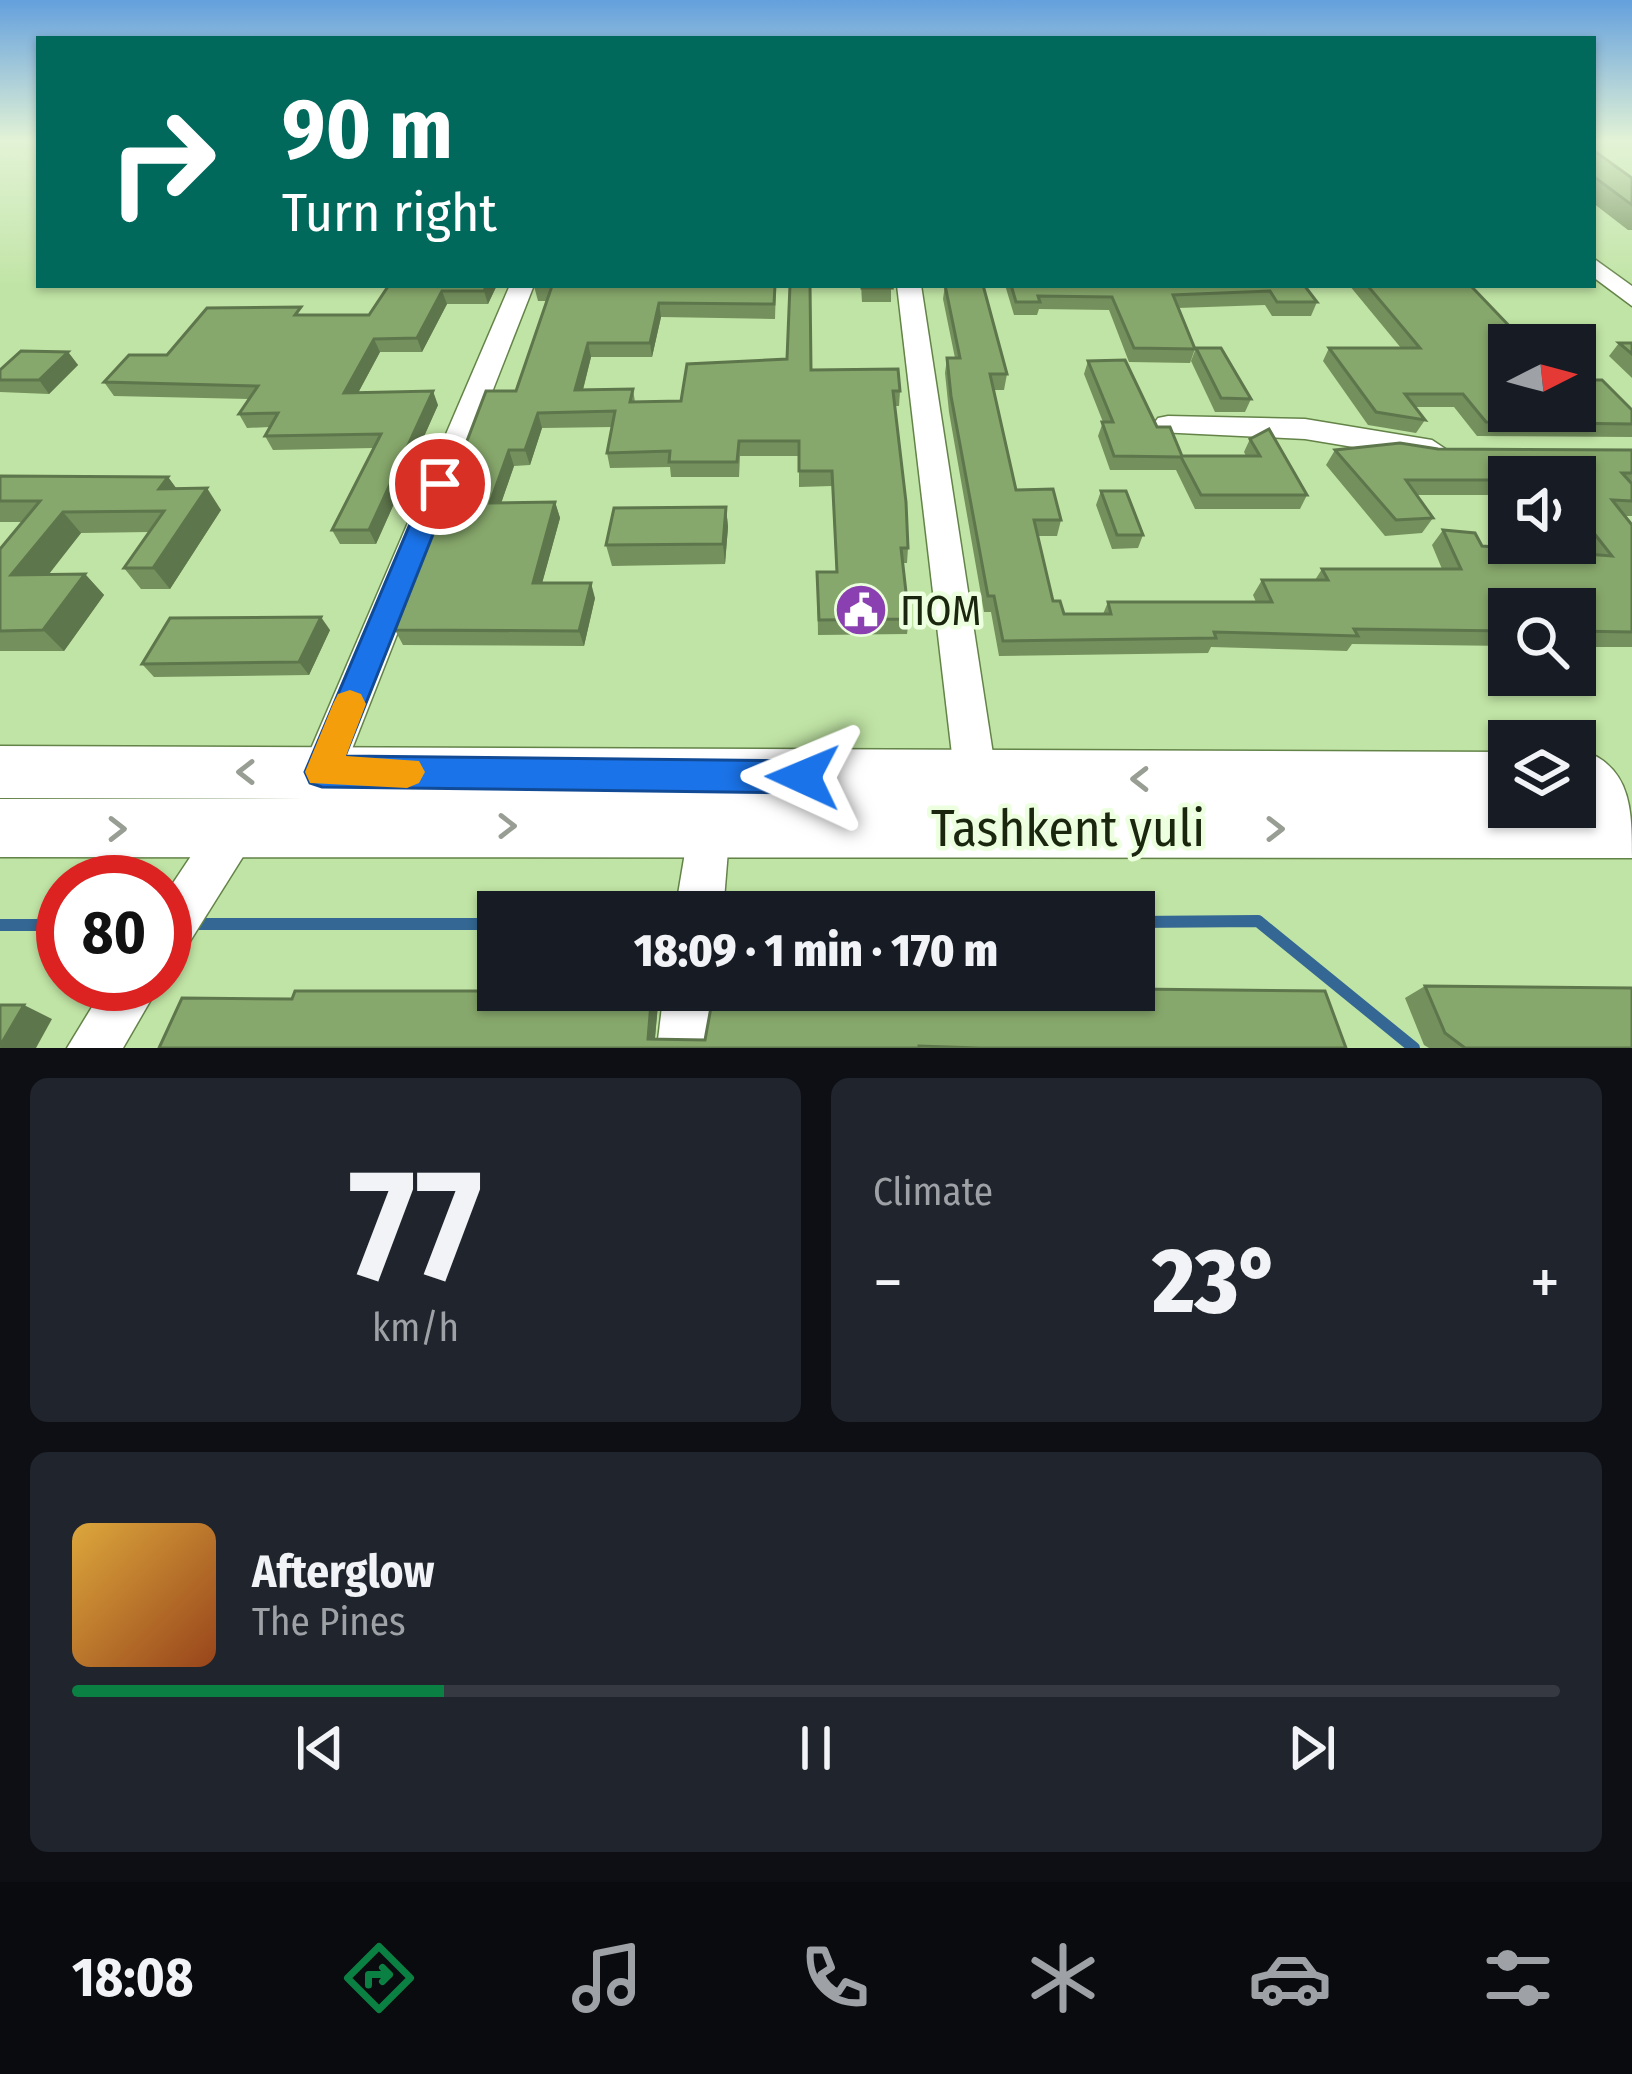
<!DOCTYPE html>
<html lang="en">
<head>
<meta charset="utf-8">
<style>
	body { margin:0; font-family:"Fira Sans Condensed",sans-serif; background:#20242c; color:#f1f3f6; height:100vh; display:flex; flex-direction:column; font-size:45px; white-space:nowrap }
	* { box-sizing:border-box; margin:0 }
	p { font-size:39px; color:#9ea1a6 }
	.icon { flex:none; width:66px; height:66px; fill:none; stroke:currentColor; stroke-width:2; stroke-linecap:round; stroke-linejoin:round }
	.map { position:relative; height:1048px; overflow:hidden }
	.details { display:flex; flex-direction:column; gap:30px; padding:30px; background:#0d0f14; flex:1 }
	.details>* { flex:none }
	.guide { position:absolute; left:36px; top:36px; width:1560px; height:252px; border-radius:0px; box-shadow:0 3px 9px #0004; background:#00695c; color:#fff; overflow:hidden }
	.needle { width:78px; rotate:84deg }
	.controls { position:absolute; left:1488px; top:324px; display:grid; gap:24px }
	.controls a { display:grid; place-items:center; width:108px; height:108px; border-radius:0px; background:#171b24; box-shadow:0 3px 9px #0004; font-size:60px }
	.speed { position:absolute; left:36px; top:855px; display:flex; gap:24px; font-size:60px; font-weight:700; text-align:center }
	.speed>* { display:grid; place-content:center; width:156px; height:156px; border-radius:50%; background:#171b24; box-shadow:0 3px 9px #0004; line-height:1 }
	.speed .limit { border:18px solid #d22; background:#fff; color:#111 }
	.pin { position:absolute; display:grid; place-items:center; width:102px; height:102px; color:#fff; margin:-51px; border:6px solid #fff; border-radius:50%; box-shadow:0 3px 12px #0007 }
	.me { position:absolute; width:132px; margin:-66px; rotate:271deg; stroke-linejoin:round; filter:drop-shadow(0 0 9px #0008) }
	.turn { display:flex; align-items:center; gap:42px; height:252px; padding:0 48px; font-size:54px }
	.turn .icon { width:156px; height:156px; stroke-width:2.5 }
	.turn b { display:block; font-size:84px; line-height:102px }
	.big { font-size:90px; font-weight:800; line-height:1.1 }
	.details .card { flex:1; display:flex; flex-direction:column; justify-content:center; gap:18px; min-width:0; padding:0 42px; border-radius:18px; background:#20242c }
	.details .dial { align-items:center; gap:0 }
	.dial b { font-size:156px; line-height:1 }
	.song { display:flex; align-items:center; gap:36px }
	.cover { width:144px; height:144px; border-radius:18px; background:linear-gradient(135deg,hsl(40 70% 55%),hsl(20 70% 35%)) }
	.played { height:12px; border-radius:6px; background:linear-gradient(90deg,#0b8043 25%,#363941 25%) }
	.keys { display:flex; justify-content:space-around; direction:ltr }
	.heat { display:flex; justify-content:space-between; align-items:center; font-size:66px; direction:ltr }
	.details .tiles { flex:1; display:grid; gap:30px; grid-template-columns:1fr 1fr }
	.card:last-child { grid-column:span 2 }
	.trip { position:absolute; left:477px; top:891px; width:678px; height:120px; border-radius:0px; background:#171b24; box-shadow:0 3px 9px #0004; font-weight:800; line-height:120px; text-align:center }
	.dock { display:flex; height:192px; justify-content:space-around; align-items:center; background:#090b0e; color:#9ea1a6 }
	.dock .icon { width:84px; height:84px }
	.dock .on { color:#0b8043 }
	.dock b { font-size:54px; color:#f1f3f6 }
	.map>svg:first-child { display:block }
</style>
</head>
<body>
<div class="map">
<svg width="1632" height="1048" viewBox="0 0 1632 1048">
	<rect width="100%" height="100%" fill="#c0e4a5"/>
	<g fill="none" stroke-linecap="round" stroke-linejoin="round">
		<g stroke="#346793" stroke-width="12">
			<path d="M1134 922 1258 921 1414 1048"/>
			<path d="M191 924H498"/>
			<path d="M0 925H63"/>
		</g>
		<g stroke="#638348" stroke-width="3">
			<g id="minor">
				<path d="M1593 258 1632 286V306L1593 277Z"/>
				<path d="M510 285H534L343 772 337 786 322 791 307 786 301 772Z"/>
				<path d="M897 285H921L997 780 991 794 976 799 961 794 955 780Z"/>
				<path d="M1168 416 1305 419 1432 440 1447 450 1432 460 1305 439 1158 432 1153 425 1158 418Z"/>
				<path d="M708 805 724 811 730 826 723 912H675L692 811Z"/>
				<path d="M235 808 251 814 257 829 251 844 182 954 165 961V895L219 814Z"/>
				<path d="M106 984H160L123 1048H67Z"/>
				<path d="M664 990H714L709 1048H657Z"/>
			</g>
		</g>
		<g stroke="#638348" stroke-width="3">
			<path id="highway" d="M0 746 1509 752V807H1575V756L1587 752C1632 770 1632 813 1632 858L0 857V799H306L0 798Z"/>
		</g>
		<use href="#minor" fill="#fff" fill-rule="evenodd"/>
		<use href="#highway" fill="#fff" fill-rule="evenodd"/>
	</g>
	<g fill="#74905d">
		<path d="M1593 150 1632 178V230H1628L1593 203Z"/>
		<path d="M389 285H497L488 304H447L422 352H380L358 393 438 405 376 544H340L332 530 374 448 273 450 265 436 270 427 247 428 239 414 249 399 114 396 104 382 167 355 305 315H369Z"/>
		<path d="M776 285 775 319 661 317 652 357H591L583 390 633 389 635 402 681 401 811 370 900 391 899 406H895L908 548 907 563H903L909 619 907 634 818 635 817 572H836L832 486 799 487V456H740L739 477H671L670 467 610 468 607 453 612 427 542 428 530 465 514 466 501 503 555 502 560 518 542 583 595 598 584 646 403 645 395 630 516 391 547 301H538L534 286Z"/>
		<path d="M861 285H891V302H862Z"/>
		<path d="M945 285 1007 374 1004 390H994L1016 490 1061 520 1057 536H1037L1053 601 1064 614H1103L1108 602H1256L1253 595 1262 580H1315L1322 569H1442L1432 545 1443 530 1482 546 1584 554 1575 542V477H1509V495H1417L1433 518 1422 533 1385 536 1326 465 1335 450H1632V516H1625L1632 525V647H1575V609H1509V646L1352 644 1347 651 1211 647 1208 653 999 656 991 612H984L949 412 945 373 947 358H955L943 299Z"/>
		<path d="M1005 285H1304L1317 302 1311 316H1272L1265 305 1178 308 1195 349 1190 363 1129 362 1109 310 1039 309 1037 315H1014Z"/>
		<path d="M1349 285H1470L1509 345 1632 410V437L1477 436 1454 407H1416L1425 420 1416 433 1368 425 1323 361 1329 348H1401Z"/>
		<path d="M1619 343H1632V378L1609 356Z"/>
		<path d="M1196 348 1251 399 1245 412H1215L1191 361Z"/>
		<path d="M68 352 78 365 49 394 0 392V380Z"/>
		<path d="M1088 361 1157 427 1182 456H1246L1244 452 1250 439 1307 495 1300 509H1195L1176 470H1110L1098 436 1103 422 1084 374Z"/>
		<path d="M0 476 168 477 177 489 221 510 170 589H141L124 568 149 532 81 533 48 574H85L104 595 64 651H0V549L22 522H0Z"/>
		<path d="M1101 491 1143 535 1138 548 1112 549 1096 505Z"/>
		<path d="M726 507 728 527 725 564 612 566 606 545Z"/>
		<path d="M330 630 309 675 154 677 142 664Z"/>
		<path d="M1425 986 1632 1048H1429L1424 1045 1405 998Z"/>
		<path d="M652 991 658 1004 655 1039 1346 1048H159L292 999Z"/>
	</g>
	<g fill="#5e764c">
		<path d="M487 285H497L488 304 484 291Z"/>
		<path d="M442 291 447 304 422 352 417 338Z"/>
		<path d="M659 303 661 317 652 357 650 343Z"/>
		<path d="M374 339 380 352 351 406 344 393Z"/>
		<path d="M588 343 591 357 579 405 575 390Z"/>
		<path d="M68 352 78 365 49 394 39 380Z"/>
		<path d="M433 391 438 405 376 544 369 530Z"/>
		<path d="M538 413 542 428 530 465 525 450Z"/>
		<path d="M509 450 514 466 496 518 490 503Z"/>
		<path d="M168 477 183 498 159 489Z"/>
		<path d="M207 488 221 510 170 589 153 568Z"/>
		<path d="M555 502 560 518 538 598 533 583Z"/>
		<path d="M726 507 728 527 725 564 723 544Z"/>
		<path d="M63 512 81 533 32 596 11 575Z"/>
		<path d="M85 574 104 595 64 651 43 630Z"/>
		<path d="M591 583 595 598 584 646 579 631Z"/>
		<path d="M321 617 330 630 309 675 299 662Z"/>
		<path d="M652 991 658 1004 654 1048 648 1039Z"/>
		<path d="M24 1005 52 1019 36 1048H0Z"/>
	</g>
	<g fill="#87a86c" stroke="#5e764c" stroke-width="3">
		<path d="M1593 150 1632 178V205L1593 176Z"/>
		<path d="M389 285H487L484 291H442L417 338 374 339 344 393 433 391 369 530H332L381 434 265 436 278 413 239 414 258 386 104 382 129 355H167L207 308 301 307 295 315H369Z"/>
		<path d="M534 285H775L774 304 659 303 650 343H588L575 390 633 389 630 402 681 401 687 364 787 359 790 285H810L811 370 898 369 900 391H893L906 502 908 548H901L909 619 819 620 817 572H837L832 471H799V441H739L737 462H669L670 451 607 453 615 411 538 413 525 450H509L490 503 555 502 533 583H591L579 631 395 630 486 391H516L552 286Z"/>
		<path d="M862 285H891L892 288H862Z"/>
		<path d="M945 285H983L1007 374H990L1016 490 1053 489 1061 520H1034L1053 601H1060L1064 614H1111L1108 602H1272L1262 580H1328L1322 569H1461L1443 530 1475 533 1482 546 1612 556 1575 509V477H1509V480H1406L1433 518 1396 520 1335 450 1400 443 1438 449 1632 450V473H1622L1632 484V501L1612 500 1632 525V632L1575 631V609H1509V631L1354 629 1358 636 1214 632 1216 638 1003 641 994 596H988L951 396 947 358H960Z"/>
		<path d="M1011 285H1304L1317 302H1277L1270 291 1173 295 1195 349 1134 348 1112 297 1038 296 1040 302H1016Z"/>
		<path d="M1367 285H1470L1516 333H1527L1539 345H1509V411H1575V380H1602L1632 410V424L1486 422 1463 394H1405L1425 420 1376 412 1329 348H1420Z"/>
		<path d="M1619 343H1632V354Z"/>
		<path d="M1196 348H1221L1251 399 1221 398Z"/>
		<path d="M21 351 68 352 39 380H0V370Z"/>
		<path d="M1125 360 1157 427H1170L1182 456H1260L1250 439 1269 429 1307 495H1201L1181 457 1114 456 1102 422H1113L1088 361Z"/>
		<path d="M0 476 168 477 159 489 207 488 153 568H124L164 511 63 512 11 575 85 574 43 630 0 631V549L40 501H0Z"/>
		<path d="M1101 491H1126L1143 535H1117Z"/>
		<path d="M726 507 723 544 606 545 614 508Z"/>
		<path d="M321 617 299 662 142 664 170 618Z"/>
		<path d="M1425 986 1632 988V1048H1465L1445 1033Z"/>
		<path d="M1134 989 1325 991 1346 1048H979L919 1046V1048H159L182 998 292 999 295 991H652L648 1039 705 1040 714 991 720 990Z"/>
		<path d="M0 1005H24L0 1046Z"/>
	</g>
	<defs><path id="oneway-chevron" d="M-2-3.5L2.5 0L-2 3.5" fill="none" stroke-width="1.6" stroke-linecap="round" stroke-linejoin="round" transform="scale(3)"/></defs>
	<g stroke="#989e93">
		<use href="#oneway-chevron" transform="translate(246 772) rotate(180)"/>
		<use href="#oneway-chevron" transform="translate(1140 779) rotate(180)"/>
		<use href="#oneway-chevron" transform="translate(507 826)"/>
		<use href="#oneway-chevron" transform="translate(117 829)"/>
		<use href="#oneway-chevron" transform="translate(1275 829)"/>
	</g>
	<linearGradient id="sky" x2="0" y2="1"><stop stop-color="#64a0dd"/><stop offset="0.49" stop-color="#e3f3d6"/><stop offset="1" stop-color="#e3f3d6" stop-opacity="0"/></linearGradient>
	<rect width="1632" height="288" fill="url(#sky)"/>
	<path fill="#1a73e8" stroke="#114b97" stroke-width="3" d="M440 475 453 484 345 756 803 761 815 766 820 777 815 789 803 793 322 787 310 783 305 772 427 484Z"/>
	<path fill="#f59e0b" d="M350 690 361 694 366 704 346 756 419 761 425 772 419 783 407 788 310 783 305 772 333 704 338 694Z"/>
	<defs>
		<g id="civic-disc" transform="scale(2.7)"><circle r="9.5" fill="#8b40b2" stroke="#ecffdf"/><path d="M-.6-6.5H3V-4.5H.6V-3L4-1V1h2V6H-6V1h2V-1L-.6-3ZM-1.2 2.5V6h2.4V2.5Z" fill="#fff"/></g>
	</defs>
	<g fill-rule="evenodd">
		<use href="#civic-disc" x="861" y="610"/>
	</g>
	<g text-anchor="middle" stroke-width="9" stroke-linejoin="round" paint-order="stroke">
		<g font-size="42" fill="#1a270e" stroke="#ecffdf" text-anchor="start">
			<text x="900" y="625">ПОМ</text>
		</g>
		<g font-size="51" fill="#1a270e" stroke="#ecffdf">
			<text x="1068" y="846">Tashkent yuli</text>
		</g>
	</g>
</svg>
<div class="controls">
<a><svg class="needle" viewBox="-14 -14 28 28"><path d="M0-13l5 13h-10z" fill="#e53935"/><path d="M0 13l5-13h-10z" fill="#9ea1a6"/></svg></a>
<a><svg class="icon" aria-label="sound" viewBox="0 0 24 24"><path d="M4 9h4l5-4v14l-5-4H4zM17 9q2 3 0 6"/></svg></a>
<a><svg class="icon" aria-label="search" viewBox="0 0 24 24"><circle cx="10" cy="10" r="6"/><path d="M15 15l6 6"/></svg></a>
<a><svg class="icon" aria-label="layers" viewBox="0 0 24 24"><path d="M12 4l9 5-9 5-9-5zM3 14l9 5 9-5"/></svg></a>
</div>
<div class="speed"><div class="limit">80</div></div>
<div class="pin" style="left:440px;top:484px;background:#d93025"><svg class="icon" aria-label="arrive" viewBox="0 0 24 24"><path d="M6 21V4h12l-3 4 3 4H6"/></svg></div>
<svg class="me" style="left:803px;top:777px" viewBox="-20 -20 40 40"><path d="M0-17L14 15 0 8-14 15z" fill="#1a73e8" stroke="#fff" stroke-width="4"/></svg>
<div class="trip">18:09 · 1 min · 170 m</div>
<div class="guide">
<div class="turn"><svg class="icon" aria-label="right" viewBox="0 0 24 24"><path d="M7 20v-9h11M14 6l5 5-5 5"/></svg><div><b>90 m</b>Turn right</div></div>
</div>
</div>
<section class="details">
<div class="tiles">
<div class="card dial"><b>77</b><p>km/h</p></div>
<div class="card"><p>Climate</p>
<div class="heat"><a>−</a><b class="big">23°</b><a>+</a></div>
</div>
<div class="card">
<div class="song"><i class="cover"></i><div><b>Afterglow</b><p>The Pines</p></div></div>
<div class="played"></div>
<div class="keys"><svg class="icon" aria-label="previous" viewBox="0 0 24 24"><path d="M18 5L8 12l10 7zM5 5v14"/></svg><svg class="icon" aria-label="pause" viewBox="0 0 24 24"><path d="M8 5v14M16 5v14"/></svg><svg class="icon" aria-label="next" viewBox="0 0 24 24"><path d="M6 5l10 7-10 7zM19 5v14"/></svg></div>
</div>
</div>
</section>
<nav class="dock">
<b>18:08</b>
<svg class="icon on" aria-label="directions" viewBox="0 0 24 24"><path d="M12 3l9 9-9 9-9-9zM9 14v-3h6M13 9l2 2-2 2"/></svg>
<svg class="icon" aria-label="music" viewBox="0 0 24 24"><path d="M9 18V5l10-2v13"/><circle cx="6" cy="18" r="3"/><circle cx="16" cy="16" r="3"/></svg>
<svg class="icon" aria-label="phone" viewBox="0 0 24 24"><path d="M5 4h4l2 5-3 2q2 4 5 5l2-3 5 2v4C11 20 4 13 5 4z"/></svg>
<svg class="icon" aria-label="climate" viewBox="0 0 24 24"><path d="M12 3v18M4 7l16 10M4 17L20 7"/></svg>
<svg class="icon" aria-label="car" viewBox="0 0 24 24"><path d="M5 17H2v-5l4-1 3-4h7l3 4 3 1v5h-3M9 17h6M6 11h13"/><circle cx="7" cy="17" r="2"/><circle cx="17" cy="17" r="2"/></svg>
<svg class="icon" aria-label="filters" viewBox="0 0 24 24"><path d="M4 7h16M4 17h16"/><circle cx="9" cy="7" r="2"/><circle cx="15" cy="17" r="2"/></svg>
</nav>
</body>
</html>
